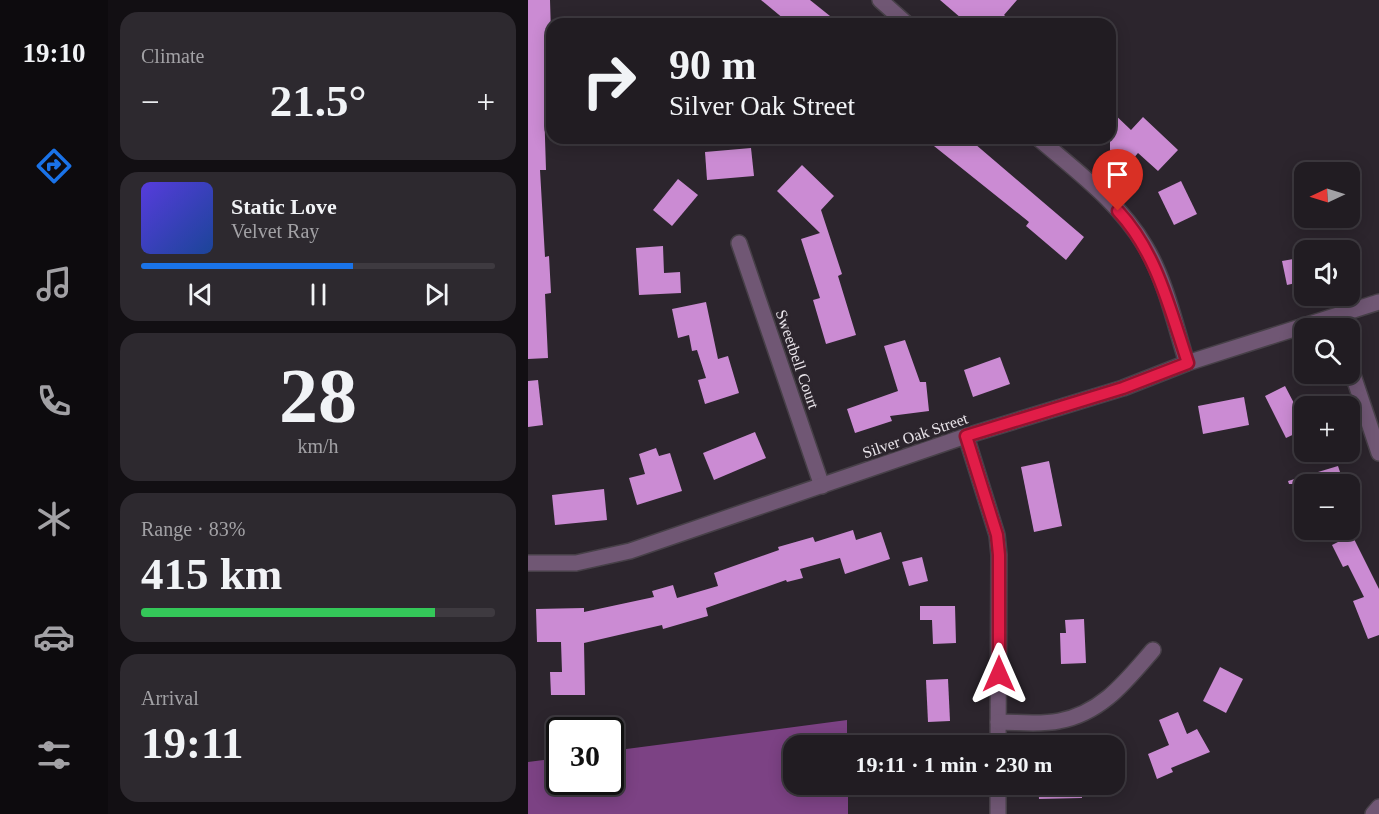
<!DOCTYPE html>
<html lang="en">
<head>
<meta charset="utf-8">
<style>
	body { margin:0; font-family:Georgia,serif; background:#2d292f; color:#f1f3f6; height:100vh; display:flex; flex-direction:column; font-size:22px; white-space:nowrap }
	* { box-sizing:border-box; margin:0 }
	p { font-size:20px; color:#a2a1a5 }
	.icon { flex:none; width:33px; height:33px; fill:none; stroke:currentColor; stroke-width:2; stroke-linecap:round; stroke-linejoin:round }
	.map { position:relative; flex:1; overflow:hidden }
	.panel { display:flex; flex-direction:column; gap:12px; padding:12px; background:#120f13; width:420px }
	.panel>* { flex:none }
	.hud { position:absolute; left:18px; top:18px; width:570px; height:126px; border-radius:18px; box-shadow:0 3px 15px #0003,0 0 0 2px #3e3a40; background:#211c22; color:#f1f3f6; overflow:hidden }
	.needle { width:39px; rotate:266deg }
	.fabs { position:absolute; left:766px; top:162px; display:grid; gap:12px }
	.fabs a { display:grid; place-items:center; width:66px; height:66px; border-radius:12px; background:#211c22; box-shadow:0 3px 15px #0003,0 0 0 2px #3e3a40; font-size:30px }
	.speed { position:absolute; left:18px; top:717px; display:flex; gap:12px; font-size:30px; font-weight:700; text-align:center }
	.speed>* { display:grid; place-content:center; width:78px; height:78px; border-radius:50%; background:#211c22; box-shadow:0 3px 15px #0003,0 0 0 2px #3e3a40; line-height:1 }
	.speed .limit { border:3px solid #111; border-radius:9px; background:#fff; color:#111 }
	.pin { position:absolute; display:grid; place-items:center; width:51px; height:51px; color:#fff; margin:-62px -26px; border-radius:50% 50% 50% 0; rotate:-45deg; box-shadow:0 0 6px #0007 }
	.pin .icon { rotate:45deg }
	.me { position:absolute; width:66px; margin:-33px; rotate:0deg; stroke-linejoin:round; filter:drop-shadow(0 0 4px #0008) }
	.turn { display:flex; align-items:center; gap:21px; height:126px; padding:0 24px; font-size:27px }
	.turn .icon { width:78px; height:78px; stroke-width:2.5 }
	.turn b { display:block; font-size:42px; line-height:51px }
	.big { font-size:45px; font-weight:700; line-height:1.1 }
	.panel .tile { flex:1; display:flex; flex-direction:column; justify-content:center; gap:9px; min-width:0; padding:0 21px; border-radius:18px; background:#2d292f }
	.panel .dial { align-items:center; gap:0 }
	.dial b { font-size:78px; line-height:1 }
	.song { display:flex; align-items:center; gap:18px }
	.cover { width:72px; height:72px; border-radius:9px; background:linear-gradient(135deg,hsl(250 70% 55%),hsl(220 70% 35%)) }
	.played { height:6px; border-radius:3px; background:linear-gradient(90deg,#1a73e8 60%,#3e3a40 60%) }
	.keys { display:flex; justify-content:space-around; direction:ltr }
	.heat { display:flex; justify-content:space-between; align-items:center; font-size:33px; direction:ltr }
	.charge { height:9px; border-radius:4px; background:linear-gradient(90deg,#34c759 83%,#3e3a40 0) }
	.trip { position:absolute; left:255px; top:735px; width:342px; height:60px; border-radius:18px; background:#211c22; box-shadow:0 3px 15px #0003,0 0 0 2px #3e3a40; font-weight:700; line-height:60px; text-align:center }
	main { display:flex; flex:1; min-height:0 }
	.dock { display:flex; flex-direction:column; width:108px; justify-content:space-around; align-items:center; background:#0d0b0e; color:#a2a1a5 }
	.dock .icon { width:42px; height:42px }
	.dock .selected { color:#1a73e8 }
	.dock b { font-size:27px; color:#f1f3f6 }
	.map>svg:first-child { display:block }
</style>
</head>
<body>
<main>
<nav class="dock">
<b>19:10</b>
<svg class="icon selected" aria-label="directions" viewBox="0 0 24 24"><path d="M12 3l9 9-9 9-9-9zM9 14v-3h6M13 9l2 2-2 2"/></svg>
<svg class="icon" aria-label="music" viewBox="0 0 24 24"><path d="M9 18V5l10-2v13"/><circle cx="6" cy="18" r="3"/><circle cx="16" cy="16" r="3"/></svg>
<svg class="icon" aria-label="phone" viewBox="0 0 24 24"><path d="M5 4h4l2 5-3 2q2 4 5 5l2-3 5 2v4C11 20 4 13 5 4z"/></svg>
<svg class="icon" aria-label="climate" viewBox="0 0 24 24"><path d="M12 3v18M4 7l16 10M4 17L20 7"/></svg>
<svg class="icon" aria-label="car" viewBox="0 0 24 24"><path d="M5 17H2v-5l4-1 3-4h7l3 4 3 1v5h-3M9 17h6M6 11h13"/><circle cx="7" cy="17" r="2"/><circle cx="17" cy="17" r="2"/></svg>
<svg class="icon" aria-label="filters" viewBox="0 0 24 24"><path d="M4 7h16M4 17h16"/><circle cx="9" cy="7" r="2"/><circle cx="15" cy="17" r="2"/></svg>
</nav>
<section class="panel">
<div class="tile"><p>Climate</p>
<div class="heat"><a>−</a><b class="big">21.5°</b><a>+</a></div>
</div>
<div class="tile">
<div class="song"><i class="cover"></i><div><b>Static Love</b><p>Velvet Ray</p></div></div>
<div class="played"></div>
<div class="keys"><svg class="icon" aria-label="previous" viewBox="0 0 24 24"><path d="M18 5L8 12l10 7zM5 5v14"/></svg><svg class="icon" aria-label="pause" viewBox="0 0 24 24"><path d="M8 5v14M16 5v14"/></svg><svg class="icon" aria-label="next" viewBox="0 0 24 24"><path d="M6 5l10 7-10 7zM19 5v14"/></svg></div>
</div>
<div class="tile dial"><b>28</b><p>km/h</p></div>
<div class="tile"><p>Range · 83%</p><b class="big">415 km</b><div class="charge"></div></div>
<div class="tile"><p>Arrival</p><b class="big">19:11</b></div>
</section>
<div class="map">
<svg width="851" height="814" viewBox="0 0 851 814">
	<rect width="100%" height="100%" fill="#2c252d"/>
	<path fill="#7c4284" d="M319 720V745L266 746V784L320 785V814H0V762L31 758 32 782H82L83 751Z"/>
	<g fill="#cb8bd3">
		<path d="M0 0H22L23 34H18L20 106H16L18 170H12L17 257 21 256 23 293 17 294 20 358 0 359Z"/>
		<path d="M233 0H282L312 24H262Z"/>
		<path d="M412 0H489L476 15 486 24H440Z"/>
		<path d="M582 110 603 130 615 117 650 150 630 171 610 153 599 166 582 150Z"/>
		<path d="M396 138H440L556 237 538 260 498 226 501 222Z"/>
		<path d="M223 148 226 176 179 180 177 152Z"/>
		<path d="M274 165 306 196 293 210 314 274 310 276 328 335 298 344 285 300 292 298 273 239 292 233 249 191Z"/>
		<path d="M150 179 170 195 144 226 125 210Z"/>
		<path d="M653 181 669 214 646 225 630 192Z"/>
		<path d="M135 246 136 273 152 272 153 293 111 295 108 248Z"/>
		<path d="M777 257V281L759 285 754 261Z"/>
		<path d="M178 302 190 359 200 356 211 393 177 404 170 380 178 378 169 350 164 351 161 335 150 338 144 309Z"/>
		<path d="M377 340 392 382H398L401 411 362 416 364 421 327 433 319 409 370 391 356 346Z"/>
		<path d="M472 357 482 384 445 397 436 370Z"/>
		<path d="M10 380 15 425 0 427V381Z"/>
		<path d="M757 386 768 407 777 402V429L758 438 737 396Z"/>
		<path d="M716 397 721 425 675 434 670 406Z"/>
		<path d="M227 432 238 458 186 480 175 453Z"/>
		<path d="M128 448 131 456 142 453 154 491 109 505 101 478 117 474 111 454Z"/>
		<path d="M521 461 534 526 506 532 493 467Z"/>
		<path d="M810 466 816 484H761L760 481Z"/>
		<path d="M76 489 79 520 27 525 24 495Z"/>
		<path d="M325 530 328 540 353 532 362 559 317 574 312 558 272 569 275 578 259 582 258 580 178 608 180 616 135 629 134 625 56 643 57 695H23L22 672H34L33 642H9L8 609 56 608V612L126 597 124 591 145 585 149 598 190 586 186 573 251 550 250 547 285 537 287 542Z"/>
		<path d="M824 535 851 589V635L840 639 825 601 836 597 820 565 815 567 804 545Z"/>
		<path d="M394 557 400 581 381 586 374 562Z"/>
		<path d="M392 606H427L428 643 405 644 404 620H392Z"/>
		<path d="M556 619 558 663 533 664 532 633H538L537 620Z"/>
		<path d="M692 667 715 679 698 713 675 701Z"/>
		<path d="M420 679 422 721 400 722 398 680Z"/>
		<path d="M650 712 659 734 669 729 682 752 643 768 645 772 629 779 620 754 641 745 631 720Z"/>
		<path d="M510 784H554V798L511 799Z"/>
	</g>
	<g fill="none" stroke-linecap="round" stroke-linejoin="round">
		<g stroke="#474048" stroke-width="18">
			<g id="minor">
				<path d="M352 0 379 24"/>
				<path d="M510 138C548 171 591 202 617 246 638 281 647 325 659 363"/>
				<path d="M211 243 294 486"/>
				<path d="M822 366 851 453"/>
				<path d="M438 436 469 535 471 555 470 746"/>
				<path d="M0 563H48L102 551 438 436 595 388 659 363 851 302"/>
				<path d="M470 722C490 722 512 725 531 721 574 713 598 681 625 650"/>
				<path d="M470 814V784"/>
				<path d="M845 814 851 807"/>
			</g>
		</g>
		<use href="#minor" stroke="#705774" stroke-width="15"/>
	</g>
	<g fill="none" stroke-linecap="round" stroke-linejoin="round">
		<g stroke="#92132f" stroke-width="15">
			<path id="route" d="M471 674V555L469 535 438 436 595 388 660 363C642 310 629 253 590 211"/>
		</g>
		<use href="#route" stroke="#e11d48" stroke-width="10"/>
	</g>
	<g text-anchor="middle" stroke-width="6" stroke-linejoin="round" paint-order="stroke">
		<g font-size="16" fill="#eae5eb" stroke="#2c252d">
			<text transform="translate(270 359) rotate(71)" y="6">Sweetbell Court</text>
			<text transform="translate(387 435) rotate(-19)" y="6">Silver Oak Street</text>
		</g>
	</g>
</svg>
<div class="fabs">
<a><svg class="needle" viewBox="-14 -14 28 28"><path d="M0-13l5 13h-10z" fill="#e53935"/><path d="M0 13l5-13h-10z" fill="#a2a1a5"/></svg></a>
<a><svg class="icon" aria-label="sound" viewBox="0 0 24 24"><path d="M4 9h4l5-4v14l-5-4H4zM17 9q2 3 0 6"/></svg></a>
<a><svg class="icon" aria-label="search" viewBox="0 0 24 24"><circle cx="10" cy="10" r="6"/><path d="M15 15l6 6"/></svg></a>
<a>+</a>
<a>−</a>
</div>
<div class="speed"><div class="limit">30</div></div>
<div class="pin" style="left:590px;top:211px;background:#d93025"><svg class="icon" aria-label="arrive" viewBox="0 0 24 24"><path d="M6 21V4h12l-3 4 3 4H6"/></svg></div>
<svg class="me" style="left:471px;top:674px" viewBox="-20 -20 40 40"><path d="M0-17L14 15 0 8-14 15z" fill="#e11d48" stroke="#fff" stroke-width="4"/></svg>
<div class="trip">19:11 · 1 min · 230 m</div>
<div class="hud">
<div class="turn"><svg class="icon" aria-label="right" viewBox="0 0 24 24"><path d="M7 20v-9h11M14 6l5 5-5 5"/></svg><div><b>90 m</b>Silver Oak Street</div></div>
</div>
</div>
</main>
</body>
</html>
